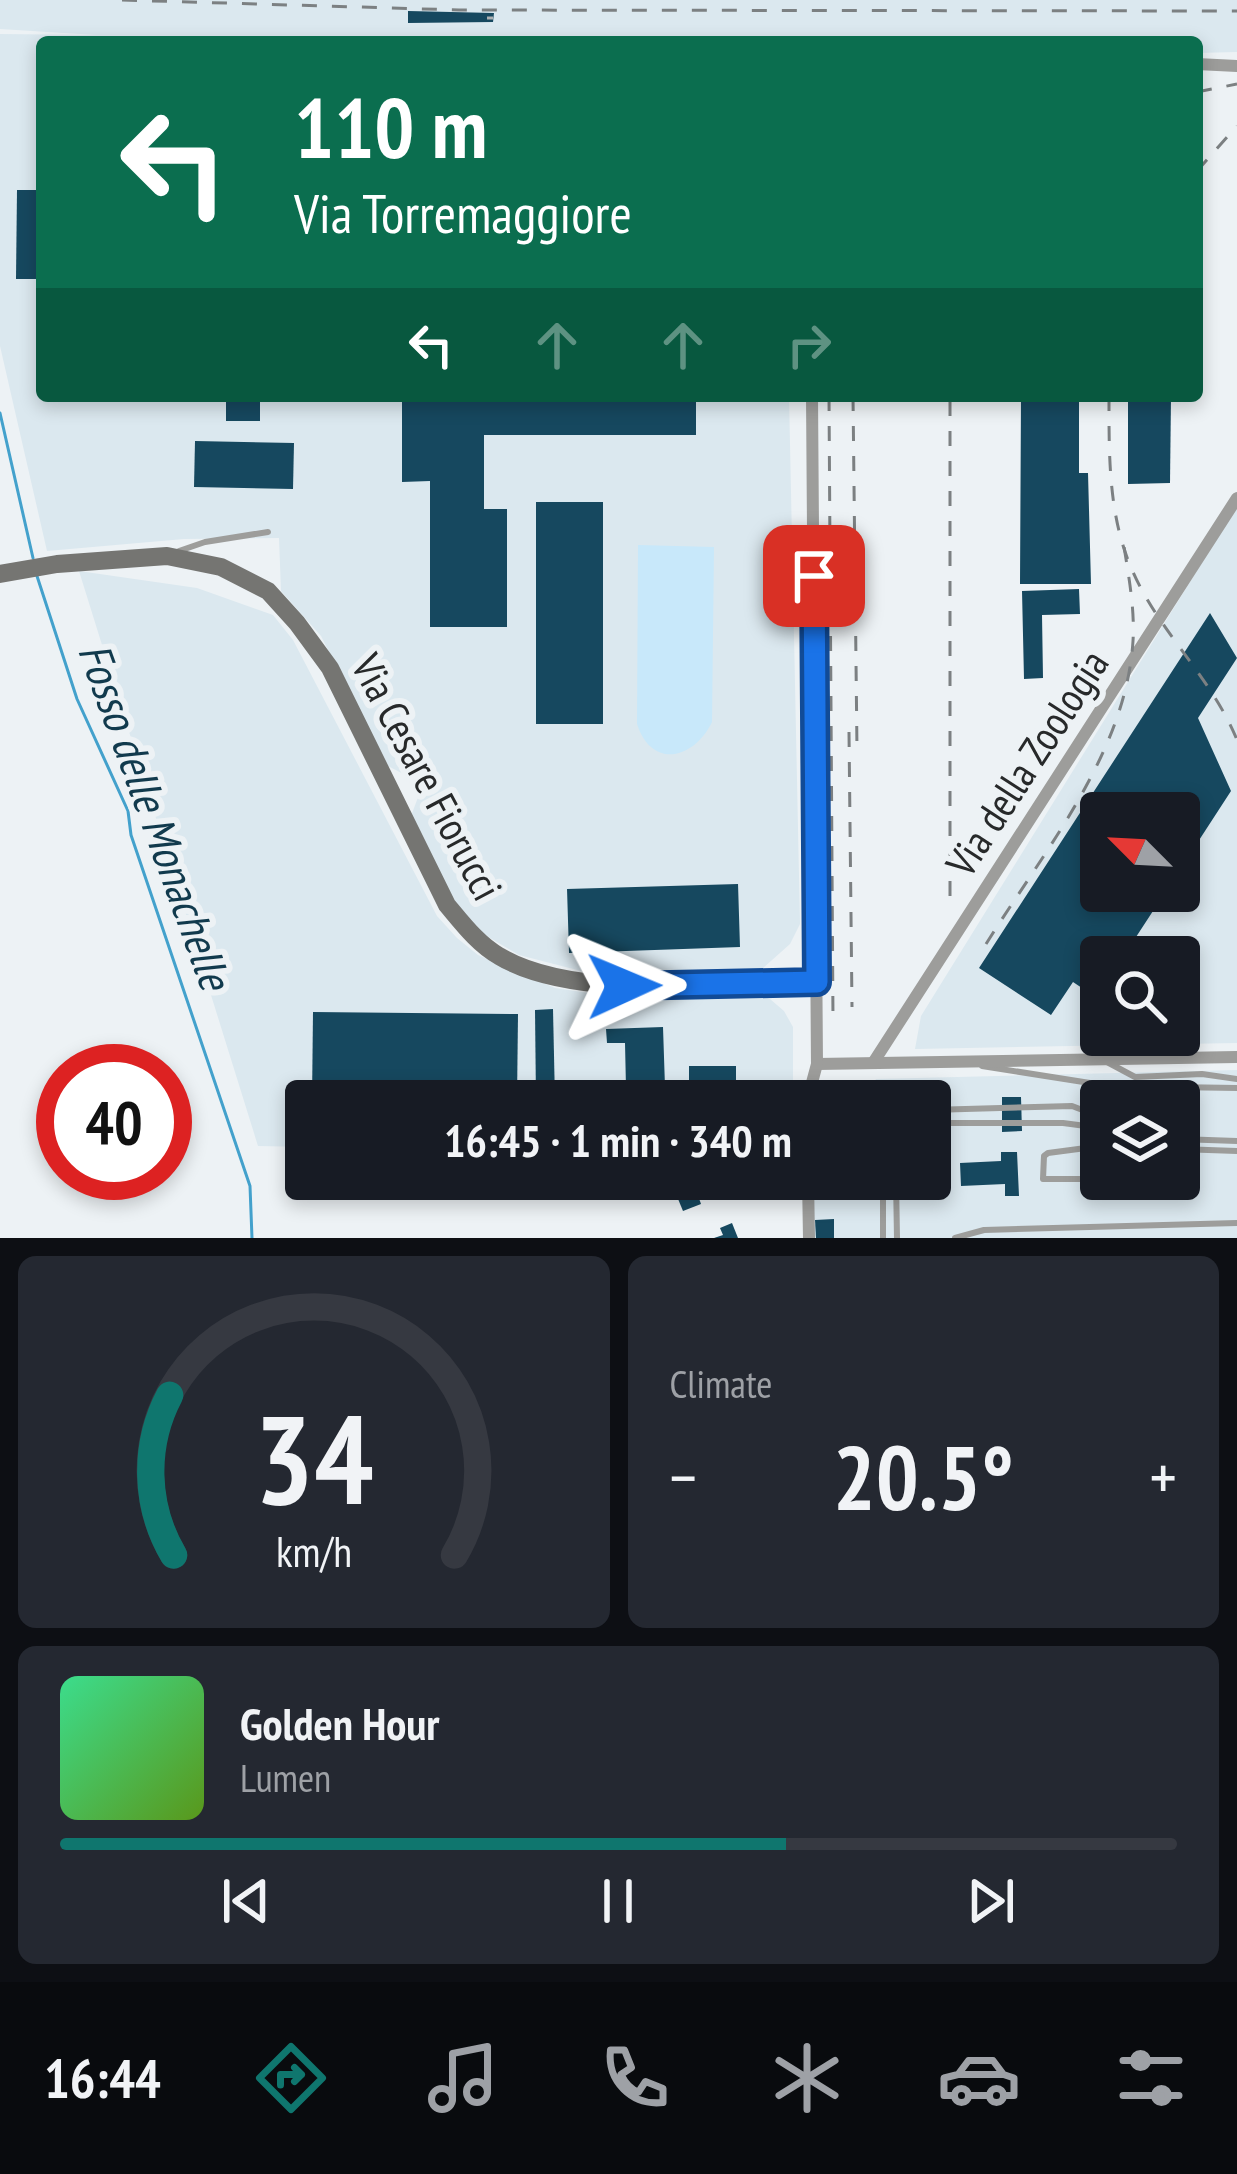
<!DOCTYPE html>
<html lang="en">
<head>
<meta charset="utf-8">
<style>
	body { margin:0; font-family:"PT Sans Narrow",sans-serif; background:#242831; color:#f1f3f6; height:100vh; display:flex; flex-direction:column; font-size:45px; white-space:nowrap }
	* { box-sizing:border-box; margin:0 }
	p { font-size:39px; color:#9ea1a6 }
	.icon { flex:none; width:66px; height:66px; fill:none; stroke:currentColor; stroke-width:2; stroke-linecap:round; stroke-linejoin:round }
	.map { position:relative; height:1238px; overflow:hidden }
	.drawer { display:flex; flex-direction:column; gap:18px; padding:18px; background:#0d0f14; flex:1 }
	.drawer>* { flex:none }
	.guide { position:absolute; left:36px; top:36px; width:1167px; height:366px; border-radius:12px; box-shadow:0 6px 18px #0003; background:#0b6e4f; color:#fff; overflow:hidden }
	.needle { width:78px; rotate:294deg }
	.tools { position:absolute; left:1080px; top:792px; display:grid; gap:24px }
	.tools a { display:grid; place-items:center; width:120px; height:120px; border-radius:12px; background:#171b24; box-shadow:0 6px 18px #0003; font-size:60px }
	.speed { position:absolute; left:36px; top:1044px; display:flex; gap:24px; font-size:60px; font-weight:700; text-align:center }
	.speed>* { display:grid; place-content:center; width:156px; height:156px; border-radius:50%; background:#171b24; box-shadow:0 6px 18px #0003; line-height:1 }
	.speed .limit { border:18px solid #d22; background:#fff; color:#111 }
	.pin { position:absolute; display:grid; place-items:center; width:102px; height:102px; color:#fff; margin:-51px; border-radius:24px; box-shadow:0 6px 18px #0006 }
	.me { position:absolute; width:132px; margin:-66px; rotate:89deg; stroke-linejoin:round; filter:drop-shadow(0 0 9px #0008) }
	.turn { display:flex; align-items:center; gap:42px; height:252px; padding:0 60px; font-size:54px }
	.turn .icon { width:156px; height:156px; stroke-width:2.5 }
	.turn b { display:block; font-size:84px; line-height:102px }
	.lanes { display:flex; align-items:center; height:114px; padding:0 60px; background:#0003; justify-content:center; gap:60px; direction:ltr }
	.lanes .off { opacity:.35 }
	.big { font-size:90px; font-weight:600; line-height:1.1 }
	.drawer .tile { flex:1; display:flex; flex-direction:column; justify-content:center; gap:18px; min-width:0; padding:0 42px; border-radius:18px; background:#242831 }
	.drawer .dial { align-items:center; gap:0 }
	.dial svg { height:312px; overflow:visible; fill:none; stroke:#363941; stroke-width:7; stroke-linecap:round; text-anchor:middle }
	.dial text { fill:#f1f3f6; stroke:none }
	.song { display:flex; align-items:center; gap:36px }
	.cover { width:144px; height:144px; border-radius:18px; background:linear-gradient(135deg,hsl(150 70% 55%),hsl(90 70% 35%)) }
	.played { height:12px; border-radius:6px; background:linear-gradient(90deg,#0f766e 65%,#363941 65%) }
	.keys { display:flex; justify-content:space-around; direction:ltr }
	.heat { display:flex; justify-content:space-between; align-items:center; font-size:66px; direction:ltr }
	.drawer .tiles { flex:1; display:grid; gap:18px; grid-template-columns:1fr 1fr }
	.tile:last-child { grid-column:span 2 }
	.trip { position:absolute; left:285px; top:1080px; width:666px; height:120px; border-radius:12px; background:#171b24; box-shadow:0 6px 18px #0003; font-weight:600; line-height:120px; text-align:center }
	.tabs { display:flex; height:192px; justify-content:space-around; align-items:center; background:#090b0e; color:#9ea1a6 }
	.tabs .icon { width:84px; height:84px }
	.tabs .current { color:#0f766e }
	.tabs b { font-size:54px; color:#f1f3f6 }
	.map>svg:first-child { display:block }
</style>
</head>
<body>
<div class="map">
<svg width="1237" height="1238" viewBox="0 0 1237 1238">
	<rect width="100%" height="100%" fill="#edf2f5"/>
	<g fill="#dbe8ef" fill-rule="evenodd">
		<path d="M0 0H1237V52L1197 53V42H42V396H789L800 924 790 944 762 969 585 972 519 955 480 932 457 906 411 816 423 784 386 765 321 636 281 591 279 538 184 539 47 551 0 346V34L96 35 0 29Z"/>
		<path d="M1237 506V1043L915 1049 921 1016ZM1101 813H1179V891H1101ZM1101 957H1179V1035H1101Z"/>
		<path d="M79 571 197 588 273 615 293 640 437 916 457 938 478 955 555 988 595 994 749 991 770 999 784 1011 793 1027V1101H306V1147L258 1146Z"/>
		<path d="M1237 1070V1238H812L811 1179H930V1101H861L876 1079ZM1101 1101H1179V1179H1101Z"/>
	</g>
	<path fill="#c8e8fa" d="M638 545 714 547 712 722C694 759 652 770 637 724Z"/>
	<g fill="none" stroke-linecap="round" stroke-linejoin="round">
		<g stroke="#43a1cc" stroke-width="3">
			<path d="M0 413 33 558"/>
			<path d="M36 573 77 699 128 811 131 835 250 1186 252 1238"/>
		</g>
	</g>
	<g fill="#16485f">
		<path d="M408 11 494 13 493 22 408 23Z"/>
		<path d="M17 190H42V279H16Z"/>
		<path d="M144 396H260V421H226V402L144 401Z"/>
		<path d="M402 396H696V435H484V509H507V627H430V481L402 482Z"/>
		<path d="M1021 396H1079V473H1088L1091 584H1020Z"/>
		<path d="M1128 396H1171L1170 483 1128 484Z"/>
		<path d="M195 441 294 443 293 489 194 487Z"/>
		<rect x="536" y="502" width="67" height="222"/>
		<path d="M1079 589 1080 614 1042 615 1043 678 1024 679 1022 591Z"/>
		<path d="M1210 613 1237 658 1198 718 1231 791 1179 871V813H1101V891H1166L1123 957H1101V991L1097 998 1073 982 1051 1015 979 968Z"/>
		<path d="M738 884 740 947 569 953 567 889Z"/>
		<path d="M553 1009 555 1101H536L535 1010Z"/>
		<path d="M313 1012 518 1014 517 1101H312Z"/>
		<path d="M663 1027 665 1087 626 1088 625 1043H607L606 1029Z"/>
		<rect x="689" y="1066" width="47" height="30"/>
		<path d="M1002 1097H1021L1022 1131 1002 1132Z"/>
		<path d="M1001 1152H1017L1019 1196H1005V1184L961 1186 960 1163 1001 1161Z"/>
		<path d="M695 1187 701 1204 683 1211 676 1194Z"/>
		<path d="M834 1219V1238H816L815 1220Z"/>
		<path d="M732 1223 738 1238H714L723 1235 720 1228Z"/>
	</g>
	<g fill="none" stroke-linecap="round" stroke-linejoin="round">
		<path stroke="#adb1b3" stroke-width="3" stroke-dasharray="6 9" stroke-linecap="butt" d="M487 18H502"/>
		<g stroke="#9d9d9b" stroke-width="6">
			<path d="M179 551 205 542 268 532"/>
			<path d="M1107 1062 1135 1077 1202 1074 1237 1079"/>
			<path d="M982 1066 1109 1086 1237 1088"/>
			<path d="M930 1110 1072 1106 1101 1117"/>
			<path d="M930 1123H1063L1101 1128"/>
			<path d="M1179 1139 1237 1141"/>
			<path d="M1101 1146 1048 1153 1044 1156 1043 1179H1103"/>
			<path d="M1179 1149 1237 1151"/>
			<path d="M883 1179V1238"/>
			<path d="M896 1179 897 1238"/>
			<path d="M955 1238 984 1230 1237 1223"/>
		</g>
		<g stroke="#9d9d9b" stroke-width="12">
			<path d="M1197 64 1237 66"/>
			<path d="M873 1063 1237 498"/>
			<path d="M817 1064 1237 1057"/>
			<path d="M807 1101 817 1064 812 396"/>
			<path d="M808 1179 809 1238"/>
		</g>
		<path stroke="#757572" stroke-width="18" d="M0 574 57 564 167 556 221 567 268 591 297 623 330 668 447 905C463 924 478 944 499 956 575 1002 729 983 817 982"/>
		<g stroke="#7c8082" stroke-width="3" stroke-dasharray="15 15" stroke-linecap="butt">
			<path d="M122 0 459 10 1237 11"/>
			<path d="M1197 92 1237 84"/>
			<path d="M1197 171 1237 126"/>
			<path d="M829 396 833 1021"/>
			<path d="M853 396 857 750"/>
			<path d="M1109 396C1109 455 1108 517 1133 572 1160 633 1212 678 1237 740"/>
			<path d="M849 732 852 1007"/>
			<path d="M950 896V396"/>
			<path d="M986 944C1044 851 1126 753 1133 641 1135 607 1128 573 1123 540"/>
		</g>
	</g>
	<g fill="none" stroke-linecap="round" stroke-linejoin="round">
		<g stroke="#114b97" stroke-width="30">
			<path id="route" d="M624 986 817 982 814 576"/>
		</g>
		<use href="#route" stroke="#1a73e8" stroke-width="21"/>
	</g>
	<g text-anchor="middle" stroke-width="12" stroke-linejoin="round" paint-order="stroke">
		<g font-size="42" fill="#27292a" stroke="#edf2f5">
			<text transform="translate(1027 763) rotate(-57)" y="15">Via della Zoologia</text>
			<text transform="translate(427 777) rotate(62)" y="15">Via Cesare Fiorucci</text>
		</g>
		<g font-size="45" font-style="italic" fill="#113a4d" stroke="#edf2f5">
			<text transform="translate(155 816) rotate(70)" y="16">Fosso delle Monachelle</text>
		</g>
	</g>
</svg>
<div class="tools">
<a><svg class="needle" viewBox="-14 -14 28 28"><path d="M0-13l5 13h-10z" fill="#e53935"/><path d="M0 13l5-13h-10z" fill="#9ea1a6"/></svg></a>
<a><svg class="icon" aria-label="search" viewBox="0 0 24 24"><circle cx="10" cy="10" r="6"/><path d="M15 15l6 6"/></svg></a>
<a><svg class="icon" aria-label="layers" viewBox="0 0 24 24"><path d="M12 4l9 5-9 5-9-5zM3 14l9 5 9-5"/></svg></a>
</div>
<div class="speed"><div class="limit">40</div></div>
<div class="pin" style="left:814px;top:576px;background:#d93025"><svg class="icon" aria-label="arrive" viewBox="0 0 24 24"><path d="M6 21V4h12l-3 4 3 4H6"/></svg></div>
<svg class="me" style="left:624px;top:986px" viewBox="-20 -20 40 40"><path d="M0-17L14 15 0 8-14 15z" fill="#1a73e8" stroke="#fff" stroke-width="4"/></svg>
<div class="trip">16:45 · 1 min · 340 m</div>
<div class="guide">
<div class="turn"><svg class="icon" aria-label="left" viewBox="0 0 24 24"><path d="M17 20v-9H6M10 6l-5 5 5 5"/></svg><div><b>110 m</b>Via Torremaggiore</div></div>
<div class="lanes"><svg class="icon" aria-label="left" viewBox="0 0 24 24"><path d="M17 20v-9H6M10 6l-5 5 5 5"/></svg><svg class="icon off" aria-label="ahead" viewBox="0 0 24 24"><path d="M12 20V5M6 11l6-6 6 6"/></svg><svg class="icon off" aria-label="ahead" viewBox="0 0 24 24"><path d="M12 20V5M6 11l6-6 6 6"/></svg><svg class="icon off" aria-label="right" viewBox="0 0 24 24"><path d="M7 20v-9h11M14 6l5 5-5 5"/></svg></div>
</div>
</div>
<section class="drawer">
<div class="tiles">
<div class="tile dial"><svg viewBox="0 0 100 80">
<path d="M14 69A42 42 0 1 1 86 69"/>
<path d="M14 69A42 42 0 0 1 13 28" stroke="#0f766e"/>
<text x="50" y="56" font-size="32" font-weight="700">34</text>
<text x="50" y="72" font-size="11">km/h</text>
</svg></div>
<div class="tile"><p>Climate</p>
<div class="heat"><a>−</a><b class="big">20.5°</b><a>+</a></div>
</div>
<div class="tile">
<div class="song"><i class="cover"></i><div><b>Golden Hour</b><p>Lumen</p></div></div>
<div class="played"></div>
<div class="keys"><svg class="icon" aria-label="previous" viewBox="0 0 24 24"><path d="M18 5L8 12l10 7zM5 5v14"/></svg><svg class="icon" aria-label="pause" viewBox="0 0 24 24"><path d="M8 5v14M16 5v14"/></svg><svg class="icon" aria-label="next" viewBox="0 0 24 24"><path d="M6 5l10 7-10 7zM19 5v14"/></svg></div>
</div>
</div>
</section>
<nav class="tabs">
<b>16:44</b>
<svg class="icon current" aria-label="directions" viewBox="0 0 24 24"><path d="M12 3l9 9-9 9-9-9zM9 14v-3h6M13 9l2 2-2 2"/></svg>
<svg class="icon" aria-label="music" viewBox="0 0 24 24"><path d="M9 18V5l10-2v13"/><circle cx="6" cy="18" r="3"/><circle cx="16" cy="16" r="3"/></svg>
<svg class="icon" aria-label="phone" viewBox="0 0 24 24"><path d="M5 4h4l2 5-3 2q2 4 5 5l2-3 5 2v4C11 20 4 13 5 4z"/></svg>
<svg class="icon" aria-label="climate" viewBox="0 0 24 24"><path d="M12 3v18M4 7l16 10M4 17L20 7"/></svg>
<svg class="icon" aria-label="car" viewBox="0 0 24 24"><path d="M5 17H2v-5l4-1 3-4h7l3 4 3 1v5h-3M9 17h6M6 11h13"/><circle cx="7" cy="17" r="2"/><circle cx="17" cy="17" r="2"/></svg>
<svg class="icon" aria-label="filters" viewBox="0 0 24 24"><path d="M4 7h16M4 17h16"/><circle cx="9" cy="7" r="2"/><circle cx="15" cy="17" r="2"/></svg>
</nav>
</body>
</html>
